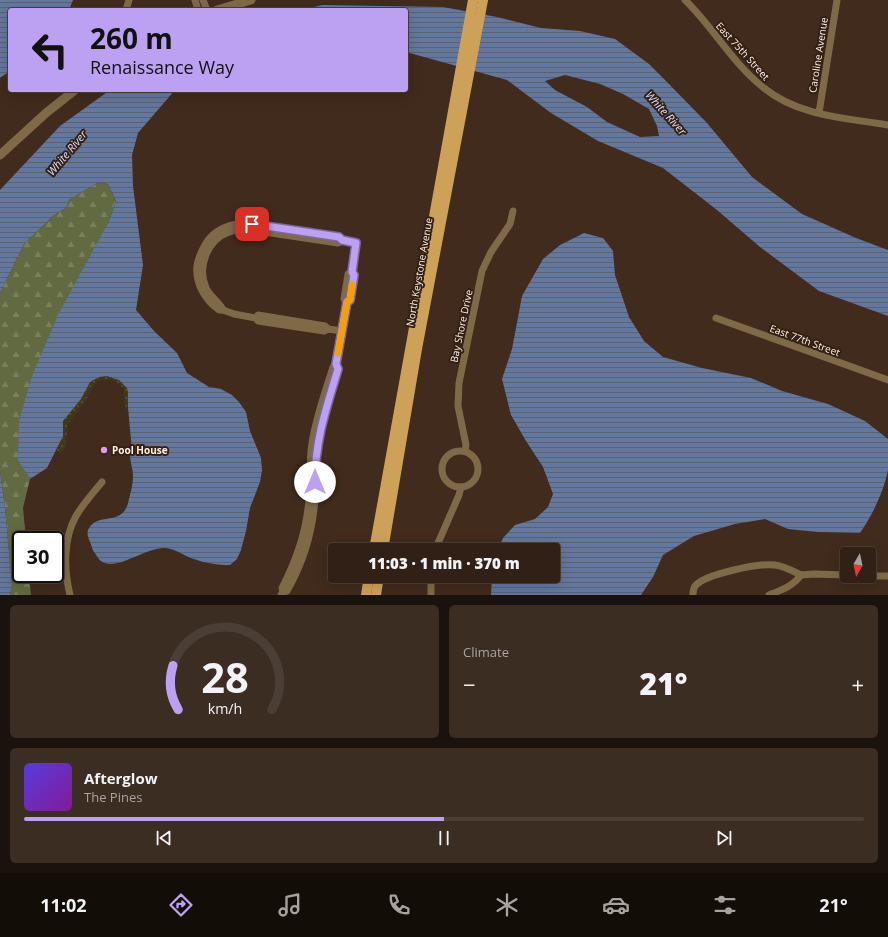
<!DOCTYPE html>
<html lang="en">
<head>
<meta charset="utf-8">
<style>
	body { margin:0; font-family:"Open Sans",sans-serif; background:#3c2d22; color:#f1f3f6; height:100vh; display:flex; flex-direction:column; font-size:15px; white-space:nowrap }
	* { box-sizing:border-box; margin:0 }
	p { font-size:13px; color:#a8a3a0 }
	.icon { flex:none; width:22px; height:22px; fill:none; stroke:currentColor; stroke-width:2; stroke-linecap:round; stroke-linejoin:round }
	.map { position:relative; height:595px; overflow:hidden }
	.side { display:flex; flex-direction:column; gap:10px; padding:10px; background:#1a120c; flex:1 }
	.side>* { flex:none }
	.top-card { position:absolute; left:8px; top:8px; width:400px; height:84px; border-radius:4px; box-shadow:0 4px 16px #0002,0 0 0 1px #4b3e34; background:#bca0f2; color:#111; overflow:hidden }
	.needle { width:26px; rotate:189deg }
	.tools { position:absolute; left:840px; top:547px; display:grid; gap:8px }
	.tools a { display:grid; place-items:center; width:36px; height:36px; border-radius:4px; background:#302015; box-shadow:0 4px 16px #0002,0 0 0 1px #4b3e34; font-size:20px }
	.speed { position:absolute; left:12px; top:531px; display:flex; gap:8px; font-size:20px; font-weight:700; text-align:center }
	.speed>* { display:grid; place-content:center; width:52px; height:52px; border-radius:50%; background:#302015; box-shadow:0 4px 16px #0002,0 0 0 1px #4b3e34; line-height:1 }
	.speed .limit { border:2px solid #111; border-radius:6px; background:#fff; color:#111 }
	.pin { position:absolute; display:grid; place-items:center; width:34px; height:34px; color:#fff; margin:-17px; border-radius:8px; box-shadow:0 2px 6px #0006 }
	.me { position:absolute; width:44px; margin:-22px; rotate:0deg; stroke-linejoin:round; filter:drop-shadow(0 0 3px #0008) }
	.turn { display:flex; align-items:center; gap:14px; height:84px; padding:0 16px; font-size:18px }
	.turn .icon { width:52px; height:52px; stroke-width:2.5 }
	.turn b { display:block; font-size:28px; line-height:34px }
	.big { font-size:30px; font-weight:800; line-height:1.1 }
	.side .card { flex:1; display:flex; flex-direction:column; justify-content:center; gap:6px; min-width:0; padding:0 14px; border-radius:6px; background:#3c2d22 }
	.side .dial { align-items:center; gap:0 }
	.dial svg { height:104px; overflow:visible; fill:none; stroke:#4b3e34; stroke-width:7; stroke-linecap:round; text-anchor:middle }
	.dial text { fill:#f1f3f6; stroke:none }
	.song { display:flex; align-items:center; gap:12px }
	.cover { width:48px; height:48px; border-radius:6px; background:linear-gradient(135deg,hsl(250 70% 55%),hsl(290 70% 35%)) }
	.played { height:4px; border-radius:2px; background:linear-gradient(90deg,#bca0f2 50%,#4b3e34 50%) }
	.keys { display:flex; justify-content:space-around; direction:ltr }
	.heat { display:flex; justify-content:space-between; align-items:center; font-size:22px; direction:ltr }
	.side .tiles { flex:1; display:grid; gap:10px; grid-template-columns:1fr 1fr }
	.card:last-child { grid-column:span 2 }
	.trip { position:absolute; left:328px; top:543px; width:232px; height:40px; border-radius:4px; background:#302015; box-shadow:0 4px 16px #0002,0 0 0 1px #4b3e34; font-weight:800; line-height:40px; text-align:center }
	.tab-bar { display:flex; height:64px; justify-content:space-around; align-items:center; background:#130d08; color:#a8a3a0 }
	.tab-bar .icon { width:28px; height:28px }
	.tab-bar .active { color:#bca0f2 }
	.tab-bar b { font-size:18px; color:#f1f3f6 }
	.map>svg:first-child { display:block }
</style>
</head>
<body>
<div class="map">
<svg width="888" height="595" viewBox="0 0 888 595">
	<defs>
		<pattern id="forest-firs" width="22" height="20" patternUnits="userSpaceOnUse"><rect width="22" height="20" fill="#616a40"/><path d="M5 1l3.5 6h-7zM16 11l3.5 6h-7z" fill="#79805c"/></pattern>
		<pattern id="sand-dots" width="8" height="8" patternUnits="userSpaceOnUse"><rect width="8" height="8" fill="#403817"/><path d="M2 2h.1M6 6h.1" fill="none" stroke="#5d5539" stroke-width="1.8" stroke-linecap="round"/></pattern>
		<pattern id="water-rules" width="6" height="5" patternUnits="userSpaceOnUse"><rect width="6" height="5" fill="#64779d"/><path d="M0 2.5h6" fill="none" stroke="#596275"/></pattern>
	</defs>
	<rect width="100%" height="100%" fill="#402b1c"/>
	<path fill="url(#forest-firs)" d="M99 182 108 184 116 201 109 221 99 241 18 461 30 479 23 508 26 540H21V574H29L31 595H10L12 585 5 507 0 471V293L24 244 53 216 67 207 69 200Z"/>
	<path fill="url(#sand-dots)" d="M108 375 127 384 131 413C123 408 124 398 124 389 115 379 109 378 96 382L84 403 68 424 65 448 60 454 55 447 62 420 91 380 96 376Z"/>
	<g fill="url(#water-rules)" fill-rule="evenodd">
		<path d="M0 0H73L69 10H10V71L0 78Z"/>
		<path d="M322 5 443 7 497 17 541 28 580 31 615 39 649 64 666 81 707 123 752 177 802 214 856 238 888 250V316L819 291 760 247 717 210 663 168 598 141 551 113 507 80 406 52V10H303ZM565 75 600 84 623 94 649 109 657 126 659 136 640 137 607 122 587 107 555 90 545 81Z"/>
		<path d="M110 90H175L138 133 132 155 133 186 143 265 136 310 154 331 177 353 187 373 209 387 221 389 232 395 239 402 246 412 250 431 261 458 262 470 260 482 250 508 246 531 241 550 237 559 230 565C218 565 205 563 194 559 184 556 176 549 166 548 145 546 112 576 98 558 96 554 93 551 92 548 91 542 86 536 88 530 97 511 122 527 128 503 130 495 133 485 133 476 133 469 130 462 130 455 130 450 132 445 131 440 130 424 127 408 128 392L127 388 119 380 107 376 99 377 90 382 81 399 63 421V436L47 468 30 479 18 461 19 421 32 376 58 315 109 221 116 201 108 184 99 182 69 200 67 207 53 216 24 244 0 293V190L60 126Z"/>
		<path d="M584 233 603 238 613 251 615 275 629 317 644 341 663 357 702 368 751 378 782 391 828 404 865 421 888 439C888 449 888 460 888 470 884 491 872 516 860 533L818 532 788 529 765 519 735 524 694 536 663 555 653 577 641 595H491L492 576H553V550H498L503 538 515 525 535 519 548 507 553 494 543 467 526 441 511 415 502 379 512 349 522 296 543 259 560 245Z"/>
		<path d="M0 471 5 507 12 585 10 595H0Z"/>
	</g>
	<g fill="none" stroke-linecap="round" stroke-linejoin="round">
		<g stroke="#7f6a48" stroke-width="7">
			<path d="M195 0 198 10"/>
			<path d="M203 0 207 10"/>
			<path d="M685 0C713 27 733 64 764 88 798 116 846 118 888 125"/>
			<path d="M126 10 129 0"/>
			<path d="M819 113 837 0"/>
			<path d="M223 310C220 302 210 297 206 288 197 267 207 240 229 232 234 230 239 229 244 229L338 243 342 241 356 243 352 272 354 275 350 300 347 302"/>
			<path d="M256 318 258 315 325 326 328 329"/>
			<path d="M716 318 888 380"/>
			<path d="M342 331 328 329 324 331 258 321 256 318 234 314 223 310H219C205 300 195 283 197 266 198 257 202 250 206 243 225 215 260 224 288 229 305 232 322 234 339 237L342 241"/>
			<path d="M465 451 466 445 458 406 459 383 482 271 491 252 510 224 513 211"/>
			<circle cx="460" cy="469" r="18"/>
			<path d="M435 550 459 495 461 487"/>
			<path d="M801 575 814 574 847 575"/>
			<path d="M431 576V595"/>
			<path d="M869 576H888"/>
			<path d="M283 592 282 588C297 559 307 530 309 498 311 480 309 462 312 443 316 417 325 393 333 367L336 364"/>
			<path d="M70 595C64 570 63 539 76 516 83 504 93 493 102 482"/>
			<path d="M281 595 283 592 287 591C303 563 313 530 315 498 316 479 315 461 318 443 321 417 331 394 338 369L336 364 347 302 344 299 348 274 352 272"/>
			<path d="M693 595C693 592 693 589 695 586 705 574 759 563 775 565 784 566 793 571 801 575"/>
			<path d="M769 595C782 590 793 586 801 575"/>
		</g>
		<g stroke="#7f6a48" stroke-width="9">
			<path d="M217 10 251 0"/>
			<path d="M0 155 46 113 75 90"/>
		</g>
		<g stroke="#cea159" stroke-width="10">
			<path d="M374 550 473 0"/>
			<path d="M383 550 417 349 483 0"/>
			<path d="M366 595 369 576"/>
			<path d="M376 595 379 576"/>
		</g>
	</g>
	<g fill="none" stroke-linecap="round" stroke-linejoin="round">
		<g stroke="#7a689d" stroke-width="10">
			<path id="route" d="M252 224 339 237 342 240 356 243 352 272 354 275 350 300 347 302 336 364 338 369C326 409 315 440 315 482"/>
		</g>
		<use href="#route" stroke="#bca0f2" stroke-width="7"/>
		<path stroke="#f59e0b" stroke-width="7" d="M338 353 347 302 350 300 352 285"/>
	</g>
	<circle fill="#dc99f5" stroke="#352113" stroke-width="1.5" cx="104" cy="450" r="4"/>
	<g text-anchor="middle" stroke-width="4" stroke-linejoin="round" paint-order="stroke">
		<g font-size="10" fill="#fef0e6" stroke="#352113">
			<text transform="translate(743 51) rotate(48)" y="4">East 75th Street</text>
			<text transform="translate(818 55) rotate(-81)" y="4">Caroline Avenue</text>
			<text transform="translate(419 272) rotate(-80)" y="4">North Keystone Avenue</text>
			<text transform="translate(461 326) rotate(-78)" y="4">Bay Shore Drive</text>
			<text transform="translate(805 340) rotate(20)" y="4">East 77th Street</text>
		</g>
		<g font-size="10" font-weight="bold" fill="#fef0e6" stroke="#352113" text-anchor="start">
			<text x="112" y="454">Pool House</text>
		</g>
		<g font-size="11" font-style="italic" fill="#d5e1fb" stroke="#352113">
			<text transform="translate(666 113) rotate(48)" y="4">White River</text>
			<text transform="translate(67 153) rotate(-50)" y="4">White River</text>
		</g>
	</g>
</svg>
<div class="tools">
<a><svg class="needle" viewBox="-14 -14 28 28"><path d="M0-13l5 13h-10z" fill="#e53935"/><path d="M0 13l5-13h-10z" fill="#a8a3a0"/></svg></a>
</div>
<div class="speed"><div class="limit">30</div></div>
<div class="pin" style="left:252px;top:224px;background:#d93025"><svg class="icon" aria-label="arrive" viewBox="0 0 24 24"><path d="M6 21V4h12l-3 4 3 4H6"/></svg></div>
<svg class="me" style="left:315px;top:482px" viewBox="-20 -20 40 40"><circle r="19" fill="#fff"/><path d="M0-13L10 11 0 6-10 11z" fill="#bca0f2"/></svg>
<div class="trip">11:03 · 1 min · 370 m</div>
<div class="top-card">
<div class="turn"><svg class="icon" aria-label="left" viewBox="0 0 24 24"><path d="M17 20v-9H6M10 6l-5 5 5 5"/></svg><div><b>260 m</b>Renaissance Way</div></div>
</div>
</div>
<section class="side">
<div class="tiles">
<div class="card dial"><svg viewBox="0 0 100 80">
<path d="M14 69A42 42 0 1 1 86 69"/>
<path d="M14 69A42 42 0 0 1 10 35" stroke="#bca0f2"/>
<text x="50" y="56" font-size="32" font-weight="700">28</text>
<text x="50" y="72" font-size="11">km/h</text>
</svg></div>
<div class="card"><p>Climate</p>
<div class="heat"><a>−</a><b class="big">21°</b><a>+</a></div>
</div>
<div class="card">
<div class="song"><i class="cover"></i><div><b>Afterglow</b><p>The Pines</p></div></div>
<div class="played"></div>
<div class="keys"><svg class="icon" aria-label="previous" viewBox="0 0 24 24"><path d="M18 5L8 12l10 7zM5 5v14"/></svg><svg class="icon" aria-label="pause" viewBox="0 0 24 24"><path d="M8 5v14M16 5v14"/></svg><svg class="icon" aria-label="next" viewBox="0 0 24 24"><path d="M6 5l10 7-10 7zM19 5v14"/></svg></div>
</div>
</div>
</section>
<nav class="tab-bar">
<b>11:02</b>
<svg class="icon active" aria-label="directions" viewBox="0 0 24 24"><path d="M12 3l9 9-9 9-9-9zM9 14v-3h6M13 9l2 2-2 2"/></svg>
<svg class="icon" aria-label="music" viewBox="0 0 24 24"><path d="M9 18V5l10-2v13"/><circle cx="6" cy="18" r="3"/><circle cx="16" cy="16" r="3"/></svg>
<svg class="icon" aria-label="phone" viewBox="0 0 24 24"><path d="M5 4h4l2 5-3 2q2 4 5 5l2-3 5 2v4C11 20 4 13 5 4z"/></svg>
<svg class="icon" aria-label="climate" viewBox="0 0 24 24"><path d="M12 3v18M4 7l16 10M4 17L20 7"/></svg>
<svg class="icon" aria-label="car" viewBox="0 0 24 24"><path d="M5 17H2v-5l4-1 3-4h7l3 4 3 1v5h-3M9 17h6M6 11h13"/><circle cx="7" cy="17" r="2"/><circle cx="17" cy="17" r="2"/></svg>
<svg class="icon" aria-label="filters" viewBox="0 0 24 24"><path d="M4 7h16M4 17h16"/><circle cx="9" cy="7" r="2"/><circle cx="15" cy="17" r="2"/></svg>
<b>21°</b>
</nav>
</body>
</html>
